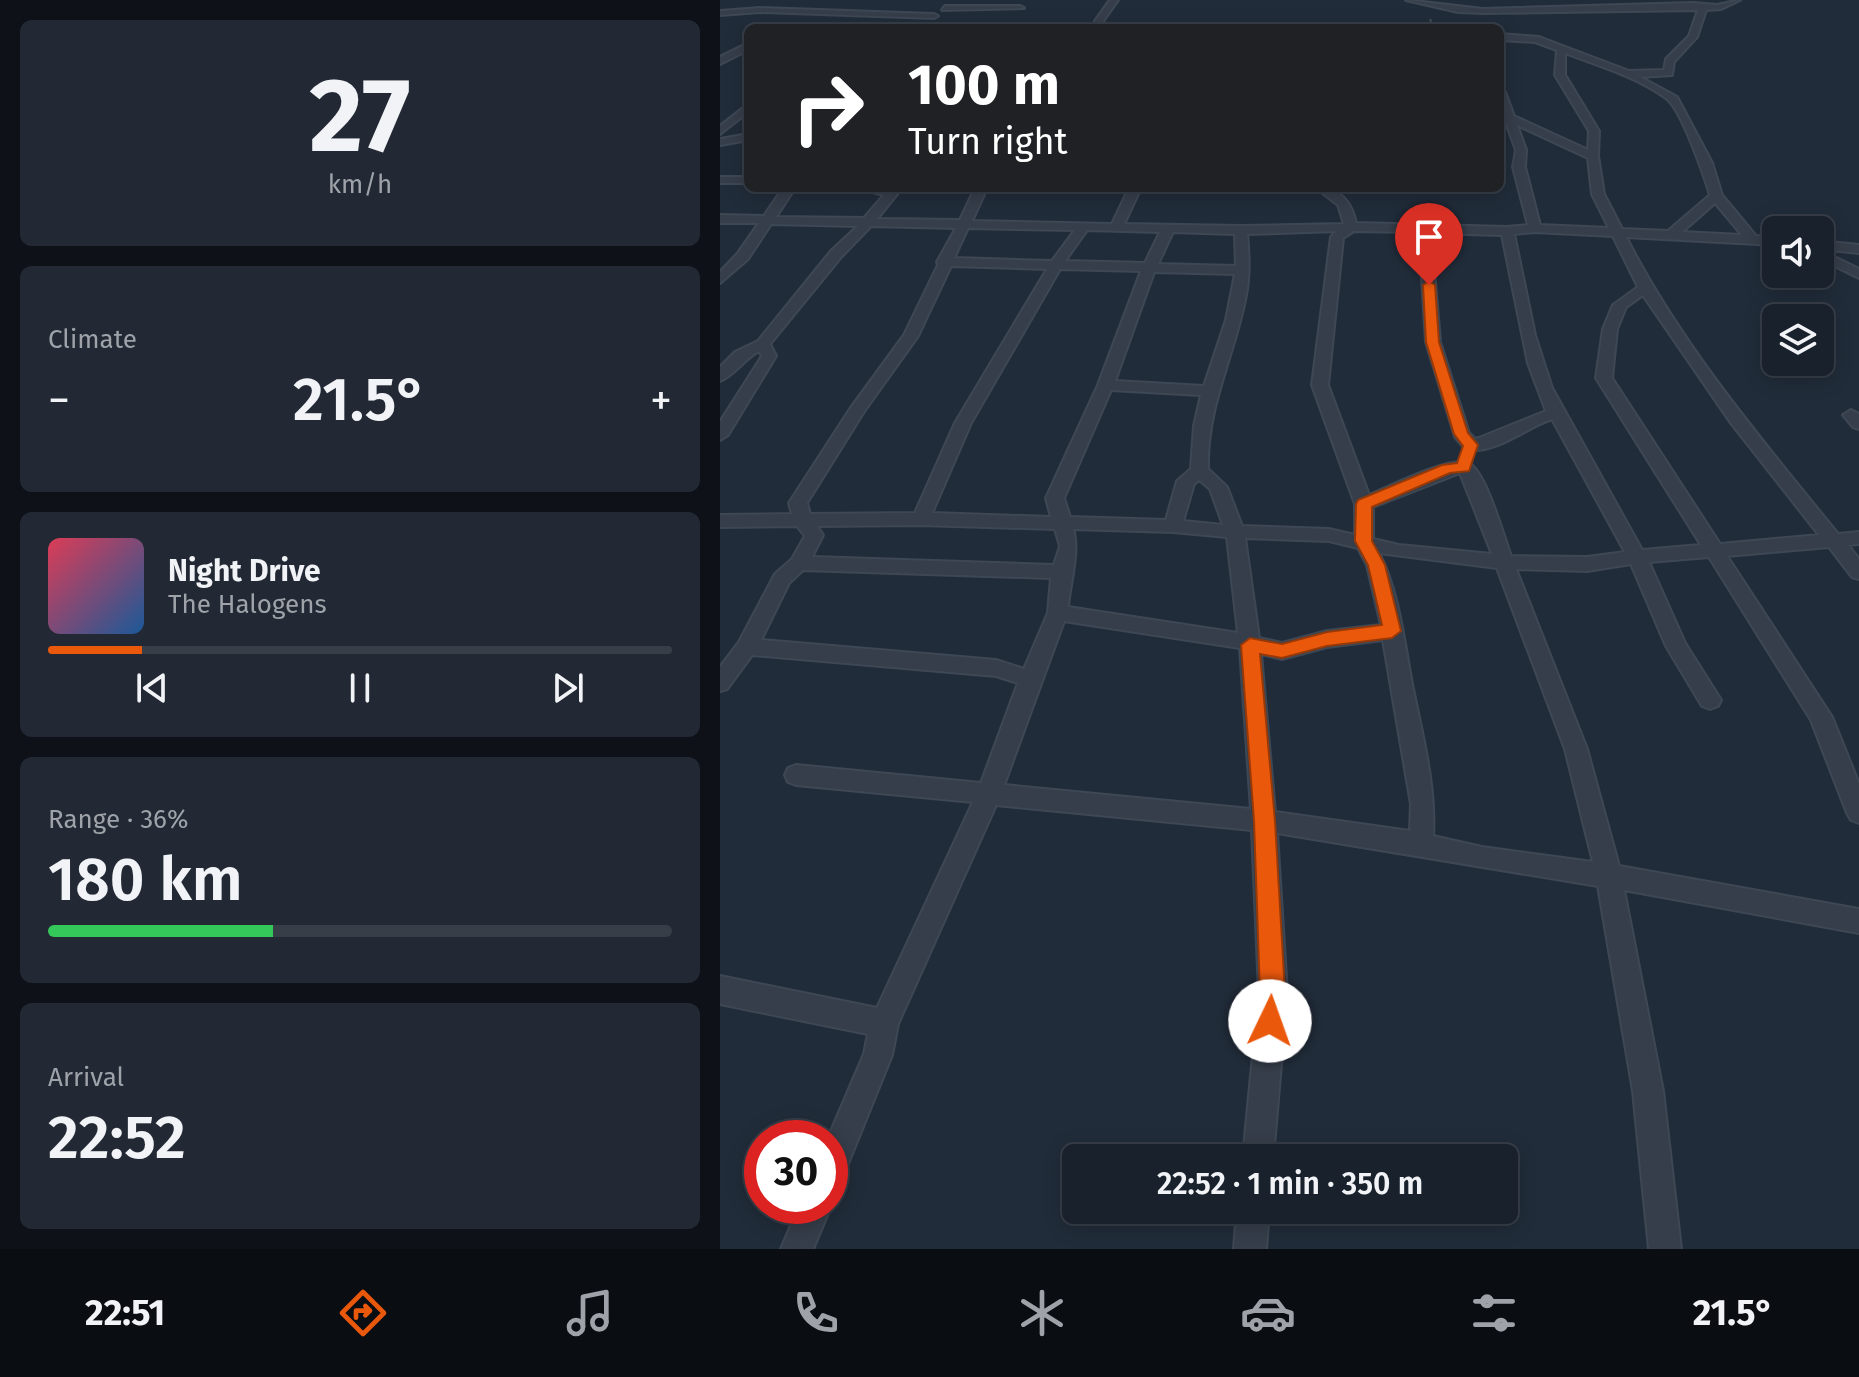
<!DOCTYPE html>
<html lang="en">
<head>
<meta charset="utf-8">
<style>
	body { margin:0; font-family:"Fira Sans",sans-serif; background:#222934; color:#f1f3f6; height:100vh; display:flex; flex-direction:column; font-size:30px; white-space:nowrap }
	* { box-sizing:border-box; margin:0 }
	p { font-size:26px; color:#9fa3a9 }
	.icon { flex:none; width:44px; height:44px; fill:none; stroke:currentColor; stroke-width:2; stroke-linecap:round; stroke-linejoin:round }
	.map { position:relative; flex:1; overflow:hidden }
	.side { display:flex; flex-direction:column; gap:20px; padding:20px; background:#0e1218; width:720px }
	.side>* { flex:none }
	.banner { position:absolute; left:24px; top:24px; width:760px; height:168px; border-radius:12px; box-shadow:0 4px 20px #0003,0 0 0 2px #373e48; background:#202124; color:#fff; overflow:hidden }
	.tools { position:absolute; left:1042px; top:216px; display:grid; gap:16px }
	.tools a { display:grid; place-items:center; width:72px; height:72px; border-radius:12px; background:#19212c; box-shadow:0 4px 20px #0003,0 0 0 2px #373e48; font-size:40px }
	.speed { position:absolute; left:24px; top:1120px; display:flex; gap:16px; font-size:40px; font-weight:700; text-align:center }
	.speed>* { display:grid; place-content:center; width:104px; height:104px; border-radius:50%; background:#19212c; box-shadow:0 4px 20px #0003,0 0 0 2px #373e48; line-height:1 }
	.speed .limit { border:12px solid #d22; background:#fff; color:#111 }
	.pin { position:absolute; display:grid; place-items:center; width:68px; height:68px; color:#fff; margin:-82px -34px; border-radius:50% 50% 50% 0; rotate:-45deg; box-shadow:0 0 8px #0007 }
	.pin .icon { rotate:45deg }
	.me { position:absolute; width:88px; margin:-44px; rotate:3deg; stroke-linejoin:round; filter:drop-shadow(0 0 6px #0008) }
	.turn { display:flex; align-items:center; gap:28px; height:168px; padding:0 32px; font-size:36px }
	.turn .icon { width:104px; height:104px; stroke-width:2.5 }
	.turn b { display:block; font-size:56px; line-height:68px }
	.big { font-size:60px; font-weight:600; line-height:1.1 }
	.side .tile { flex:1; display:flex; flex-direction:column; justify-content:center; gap:12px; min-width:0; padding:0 28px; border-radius:12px; background:#222934 }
	.side .dial { align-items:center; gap:0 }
	.dial b { font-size:104px; line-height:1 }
	.song { display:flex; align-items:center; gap:24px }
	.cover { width:96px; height:96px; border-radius:12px; background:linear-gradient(135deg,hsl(350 70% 55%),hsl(210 70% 35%)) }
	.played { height:8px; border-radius:4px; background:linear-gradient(90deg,#ea580c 15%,#373e48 15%) }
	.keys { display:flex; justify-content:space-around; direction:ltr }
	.heat { display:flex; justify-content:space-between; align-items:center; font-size:44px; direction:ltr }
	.charge { height:12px; border-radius:6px; background:linear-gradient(90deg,#34c759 36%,#373e48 0) }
	.trip { position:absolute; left:342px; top:1144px; width:456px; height:80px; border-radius:12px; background:#19212c; box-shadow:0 4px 20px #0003,0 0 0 2px #373e48; font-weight:600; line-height:80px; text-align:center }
	.dock { display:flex; height:128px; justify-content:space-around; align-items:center; background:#0a0d12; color:#9fa3a9 }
	.dock .icon { width:56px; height:56px }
	.dock .current { color:#ea580c }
	.dock b { font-size:36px; color:#f1f3f6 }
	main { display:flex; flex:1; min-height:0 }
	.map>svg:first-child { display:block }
</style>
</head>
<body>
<main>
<section class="side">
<div class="tile dial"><b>27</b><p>km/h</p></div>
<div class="tile"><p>Climate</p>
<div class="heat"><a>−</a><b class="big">21.5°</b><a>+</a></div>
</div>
<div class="tile">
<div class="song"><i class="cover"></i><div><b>Night Drive</b><p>The Halogens</p></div></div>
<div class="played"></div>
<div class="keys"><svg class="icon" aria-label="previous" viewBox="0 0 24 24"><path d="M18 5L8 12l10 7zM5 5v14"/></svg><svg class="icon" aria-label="pause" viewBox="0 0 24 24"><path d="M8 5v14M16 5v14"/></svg><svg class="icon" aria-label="next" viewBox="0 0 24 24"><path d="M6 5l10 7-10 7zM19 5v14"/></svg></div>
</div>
<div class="tile"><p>Range · 36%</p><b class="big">180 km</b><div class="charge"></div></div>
<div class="tile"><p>Arrival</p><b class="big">22:52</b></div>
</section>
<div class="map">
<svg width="1139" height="1249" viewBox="0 0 1139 1249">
	<rect width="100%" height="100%" fill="#212c3a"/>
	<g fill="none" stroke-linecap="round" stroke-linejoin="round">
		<g stroke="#3e4754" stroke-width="4">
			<g id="street">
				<path d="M390 0H398L383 21 389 28H381L375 21Z"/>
				<path d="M686 0 763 9 973 3 997 5 1020 0 1001 9 986 10 977 37 954 62 952 75 920 77 957 97 992 163 1002 195 1036 236 1056 237V245L906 237C961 345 1041 439 1118 534L1139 532V544L1128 545 1139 559V579L1132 577 1109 547 1007 556 1112 717 1139 784V823L1131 820 1127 813 1091 720 989 557 929 562 965 643 1001 700 998 706 990 709 982 706 946 646 911 564 867 571 796 569 867 749 899 866 1139 909V933L904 890 943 1091 961 1249H929L913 1091 878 886 557 833 567 993 553 1158H523L539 993 532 830 276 805 178 1024 172 1055 121 1181 110 1185 108 1138 144 1054 148 1034 0 1004V976L157 1008 253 802 76 785 68 782 65 775 68 768 76 765 261 783 298 683 276 676 32 655 7 689 0 691V667L19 642 55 574 72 559 85 536 77 526 0 527V515L72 514 69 503 130 409 184 335 218 265 217 262 236 228 151 226 121 257 50 344 56 356 8 435 0 440V422L42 356 39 351C24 359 15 375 0 381V367L15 352 38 341 111 251 138 226 51 224 28 259 0 283V272L18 253 39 223H0V215L44 216 63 188H75L56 217 144 218 164 195 137 188H182L157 219 240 220 255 188H267L252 221 392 224 409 188H421L404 224 521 226 624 224 618 205 596 188C620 188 631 201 636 223L787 227 808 225 793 167 796 150 780 106V89L785 92 794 116 868 150 869 131 835 75 837 50 815 42 780 40V34L819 37 909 71 944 70 946 59 969 36 978 10 763 13 738 12ZM845 53C879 66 918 77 947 99 962 111 984 175 990 195L948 231 902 229 884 194 878 156 879 131 845 75ZM797 125 868 158 872 194 889 228 820 225 805 167 806 150ZM995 203 1022 235 962 232ZM248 228 355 230 332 261 234 258ZM367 230 440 232 425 263 345 261ZM617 231 611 237 592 385 635 504V535L609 529 522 526 507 487 488 469C486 407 515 355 526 295 530 275 529 254 527 234ZM634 231 699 232 706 342 735 437C740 442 743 449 750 450 777 453 807 427 832 419L905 552 867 557 791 556C783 535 767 475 750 464 735 453 667 488 649 495L608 385 623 238ZM453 232 515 234 516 266 438 264ZM815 232 893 236 918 287 893 305 883 329 876 378 981 545 922 550 832 388 815 335 794 234ZM711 233 782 235 808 363 826 411 759 438 755 439 749 433 720 342ZM231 266 327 269 235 423 195 513 90 514 87 503 145 410 198 336ZM340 269 421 271 378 385 326 498 331 517 212 513 251 423ZM434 272 515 274 506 320 484 386 395 381ZM923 295 1011 423 1099 535 1000 544 892 378 897 329 906 307ZM391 390 481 395 474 426 471 469 457 481 446 520 350 517 344 498ZM740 473 772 554 679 545 653 539V507ZM479 480 490 489 503 525 463 521 474 484ZM201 525 335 529 340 546 334 565 92 557 103 535 97 526ZM353 529 453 532 507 537 518 633 348 607C350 582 360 551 353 529ZM525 538 609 541 638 548 647 565 661 625 607 631 562 643 539 638ZM659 553 777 568 845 749 873 862 762 847 713 836C716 785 702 734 692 684 684 641 679 592 659 553ZM83 570 331 578 328 613 304 669 276 660 41 640 69 583ZM344 621 520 648 531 809 284 785ZM663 640 691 804 690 831 555 812 541 654 562 659 607 647Z"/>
				<path d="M225 6H300L304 8 222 10Z"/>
				<path d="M40 8 214 14 218 16 214 18 40 12 0 15V11Z"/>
				<path d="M28 43V50L0 64V57Z"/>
				<path d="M28 104V112L0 134V126Z"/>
				<path d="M28 134V140L0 145V139Z"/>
				<rect x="0" y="177" width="28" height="6"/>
				<path d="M1100 241 1139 245V253L1100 249Z"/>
				<path d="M1100 250 1139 269V278L1100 259Z"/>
				<path d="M1131 410 1139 414V429L1133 427 1123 415Z"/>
				<path d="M110 1204 111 1206 93 1249H61L79 1206Z"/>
				<path d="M517 1210H549L546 1249H514Z"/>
			</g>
		</g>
		<path stroke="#3c5253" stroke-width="2" stroke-dasharray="3 3" stroke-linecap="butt" d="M710 28 711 16"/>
		<use href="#street" fill="#353e4a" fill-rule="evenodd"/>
	</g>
	<path fill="#ea580c" stroke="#983908" stroke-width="2" d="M709 281 715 285 719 342 748 433 758 445 749 471 730 473 652 507V541L665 565 681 631 672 638 607 646 562 658 540 654 555 821 565 993 559 1030 550 1033 541 1030 538 1021 540 993 534 821 521 645 530 638 562 644 607 632 662 625 648 565 635 541 636 504 638 500 722 465 737 463 743 446 734 434 706 342 703 285Z"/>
</svg>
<div class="tools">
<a><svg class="icon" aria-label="sound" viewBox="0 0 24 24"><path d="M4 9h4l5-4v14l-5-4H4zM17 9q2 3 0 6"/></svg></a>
<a><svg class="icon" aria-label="layers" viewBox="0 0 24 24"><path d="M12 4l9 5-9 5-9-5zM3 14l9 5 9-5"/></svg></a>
</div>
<div class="speed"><div class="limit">30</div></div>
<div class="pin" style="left:709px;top:285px;background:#d93025"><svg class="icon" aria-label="arrive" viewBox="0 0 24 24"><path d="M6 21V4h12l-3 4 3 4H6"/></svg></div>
<svg class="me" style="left:550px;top:1021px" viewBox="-20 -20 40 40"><circle r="19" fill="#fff"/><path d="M0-13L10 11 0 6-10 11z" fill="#ea580c"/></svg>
<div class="trip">22:52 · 1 min · 350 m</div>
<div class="banner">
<div class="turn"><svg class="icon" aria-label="right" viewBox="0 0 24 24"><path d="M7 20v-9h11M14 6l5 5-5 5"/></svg><div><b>100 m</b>Turn right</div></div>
</div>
</div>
</main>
<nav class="dock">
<b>22:51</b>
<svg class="icon current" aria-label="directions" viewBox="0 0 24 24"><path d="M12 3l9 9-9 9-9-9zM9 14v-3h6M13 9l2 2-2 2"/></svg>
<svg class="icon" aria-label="music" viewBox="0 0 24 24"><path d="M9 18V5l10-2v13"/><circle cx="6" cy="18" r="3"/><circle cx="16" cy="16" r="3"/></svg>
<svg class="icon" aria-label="phone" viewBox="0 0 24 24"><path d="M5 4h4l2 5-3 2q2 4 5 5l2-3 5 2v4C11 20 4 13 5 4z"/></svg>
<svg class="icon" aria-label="climate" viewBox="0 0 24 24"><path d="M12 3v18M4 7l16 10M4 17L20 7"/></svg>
<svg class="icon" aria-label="car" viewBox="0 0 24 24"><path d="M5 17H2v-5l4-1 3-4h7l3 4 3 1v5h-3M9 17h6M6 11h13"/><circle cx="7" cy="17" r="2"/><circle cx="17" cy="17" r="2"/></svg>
<svg class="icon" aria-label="filters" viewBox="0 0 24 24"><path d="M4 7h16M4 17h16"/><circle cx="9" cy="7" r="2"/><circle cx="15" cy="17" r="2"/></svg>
<b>21.5°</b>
</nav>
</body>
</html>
